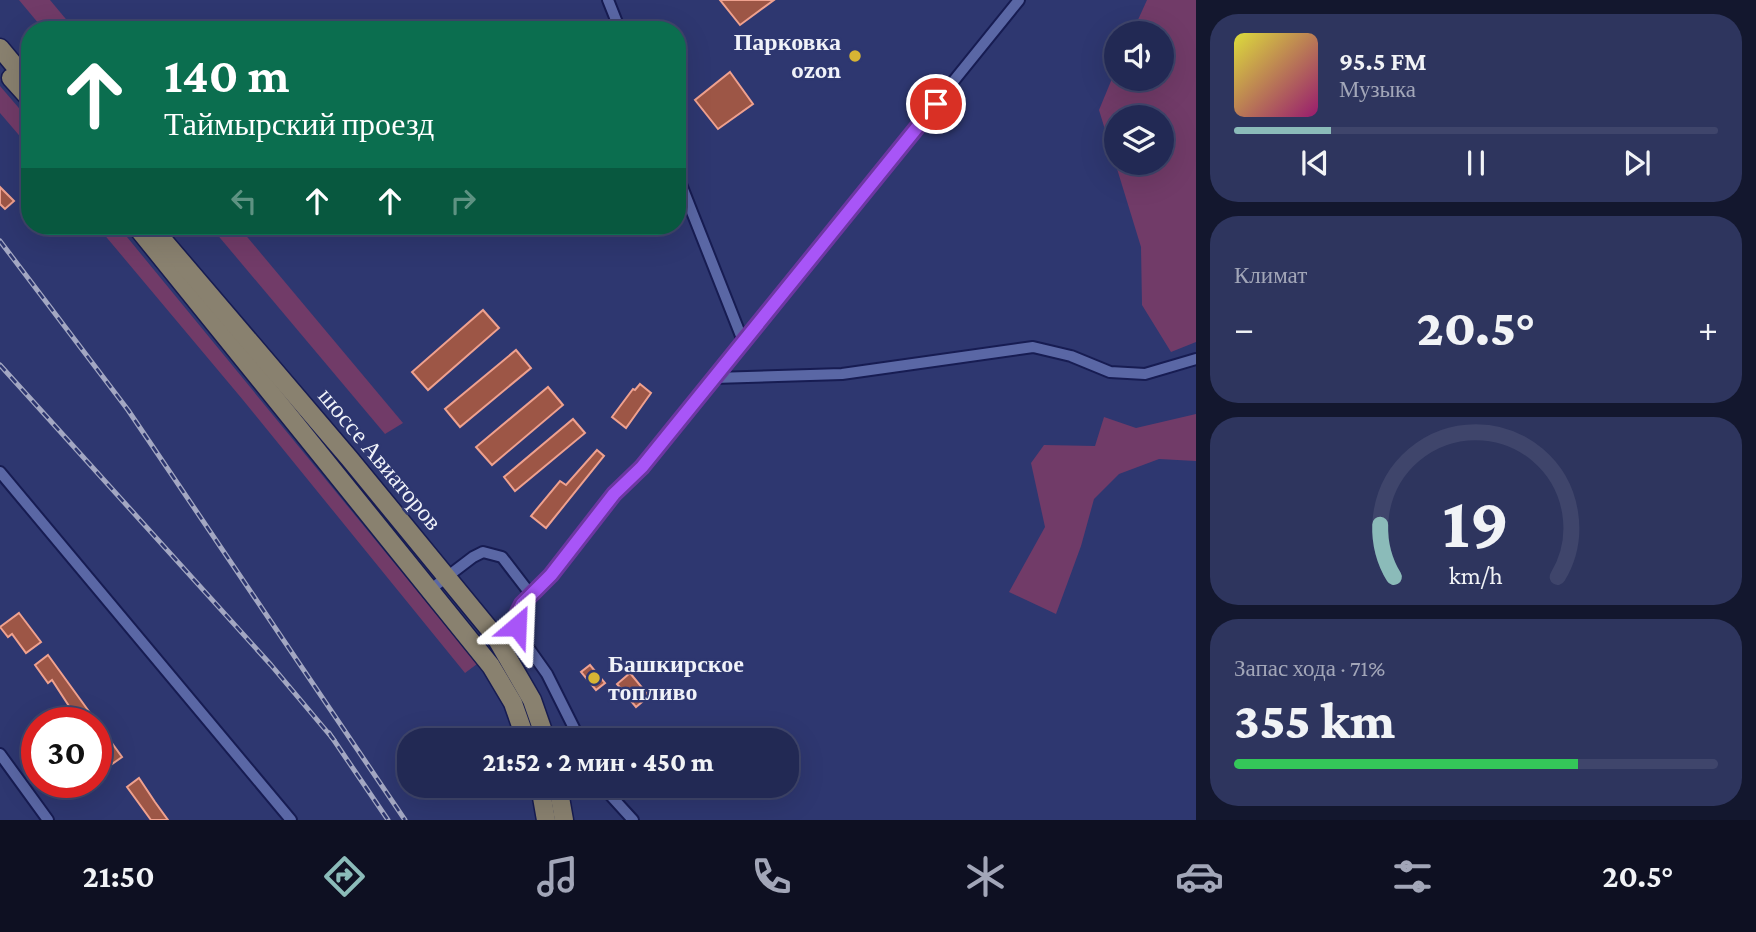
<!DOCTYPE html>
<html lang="ru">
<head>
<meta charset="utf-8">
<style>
	body { margin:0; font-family:"Crimson Pro",serif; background:#2e355e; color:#f1f3f6; height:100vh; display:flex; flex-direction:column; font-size:26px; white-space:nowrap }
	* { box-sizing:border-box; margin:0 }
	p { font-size:23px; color:#a2a6b8 }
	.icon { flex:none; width:38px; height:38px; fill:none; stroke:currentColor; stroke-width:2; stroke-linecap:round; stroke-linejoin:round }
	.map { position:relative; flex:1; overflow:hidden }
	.panel { display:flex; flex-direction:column; gap:14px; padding:14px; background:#13172e; width:560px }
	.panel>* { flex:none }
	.banner { position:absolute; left:21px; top:21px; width:665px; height:214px; border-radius:28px; box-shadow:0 7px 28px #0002,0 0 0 2px #3f456b; background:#0b6e4f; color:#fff; overflow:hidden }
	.controls { position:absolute; left:1104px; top:21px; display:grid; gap:14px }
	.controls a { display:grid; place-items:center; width:70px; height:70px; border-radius:50%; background:#222954; box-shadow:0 7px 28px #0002,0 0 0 2px #3f456b; font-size:35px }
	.speed { position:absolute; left:21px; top:707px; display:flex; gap:14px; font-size:35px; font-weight:700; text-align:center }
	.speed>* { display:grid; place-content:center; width:91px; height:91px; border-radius:50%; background:#222954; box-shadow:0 7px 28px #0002,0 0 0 2px #3f456b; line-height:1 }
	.speed .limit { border:10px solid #d22; background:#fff; color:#111 }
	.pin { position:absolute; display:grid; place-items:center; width:60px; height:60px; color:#fff; margin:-30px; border:4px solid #fff; border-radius:50%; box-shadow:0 2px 7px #0007 }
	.me { position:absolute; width:77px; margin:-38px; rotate:26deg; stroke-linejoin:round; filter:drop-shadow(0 0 5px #0008) }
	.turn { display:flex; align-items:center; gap:24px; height:147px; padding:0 28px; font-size:32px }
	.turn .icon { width:91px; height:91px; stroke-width:2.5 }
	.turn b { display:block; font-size:49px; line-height:60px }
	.lanes { display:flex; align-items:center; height:66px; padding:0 28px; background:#0003; justify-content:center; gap:35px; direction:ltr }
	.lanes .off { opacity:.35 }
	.big { font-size:52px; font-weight:800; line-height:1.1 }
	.panel .widget { flex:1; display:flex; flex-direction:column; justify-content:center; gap:10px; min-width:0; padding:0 24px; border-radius:28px; background:#2e355e }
	.panel .dial { align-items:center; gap:0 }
	.dial svg { height:182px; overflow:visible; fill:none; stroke:#3f456b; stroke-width:7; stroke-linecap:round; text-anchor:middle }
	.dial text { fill:#f1f3f6; stroke:none }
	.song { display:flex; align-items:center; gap:21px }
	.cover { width:84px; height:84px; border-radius:10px; background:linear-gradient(135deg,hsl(60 70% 55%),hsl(320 70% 35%)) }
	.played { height:7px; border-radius:4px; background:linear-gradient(90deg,#8bbbb9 20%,#3f456b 20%) }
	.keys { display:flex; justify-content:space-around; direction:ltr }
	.heat { display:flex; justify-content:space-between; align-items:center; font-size:38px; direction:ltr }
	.charge { height:10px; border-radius:5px; background:linear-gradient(90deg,#34c759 71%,#3f456b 0) }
	.trip { position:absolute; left:397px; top:728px; width:402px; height:70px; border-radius:28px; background:#222954; box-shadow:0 7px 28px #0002,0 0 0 2px #3f456b; font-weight:800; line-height:70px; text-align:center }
	.tab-bar { display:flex; height:112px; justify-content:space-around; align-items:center; background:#0e1022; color:#a2a6b8 }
	.tab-bar .icon { width:49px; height:49px }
	.tab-bar .on { color:#8bbbb9 }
	.tab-bar b { font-size:32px; color:#f1f3f6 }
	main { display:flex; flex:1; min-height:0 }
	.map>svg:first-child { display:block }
</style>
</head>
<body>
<main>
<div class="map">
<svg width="1196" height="820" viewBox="0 0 1196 820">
	<rect width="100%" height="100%" fill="#2e3770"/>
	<g fill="#713b68" fill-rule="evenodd">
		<path d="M19 0H50L75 30H44Z"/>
		<path d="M1147 0H1196V342L1171 352 1142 305 1141 247 1099 110 1116 69V79H1162V33H1132ZM1116 117H1162V163H1116Z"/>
		<path d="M0 86 30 121V148L0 113Z"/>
		<path d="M97 226H118L477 664 465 673 243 400Z"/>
		<path d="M210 226H238L403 423 385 434Z"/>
		<path d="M1196 414V461L1159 459 1119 474 1094 499 1081 546 1056 614 1009 592 1045 527 1031 463 1044 445 1095 446 1104 417 1136 428Z"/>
	</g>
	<g fill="#9d5646" stroke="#efa18f" stroke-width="2">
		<path d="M720 0H774L740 25Z"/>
		<path d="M730 72 753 104 718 129 695 100Z"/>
		<path d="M0 187 14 201 5 209 0 204Z"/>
		<path d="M483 310 499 328 428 390 412 372Z"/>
		<path d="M516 350 531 368 460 427 445 409Z"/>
		<path d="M640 384 651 393 626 428 612 417 633 389 635 390Z"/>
		<path d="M548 387 563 405 492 465 476 447Z"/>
		<path d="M573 419 585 433 515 491 504 477Z"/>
		<path d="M597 450 604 456 546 528 531 516 560 481 566 485Z"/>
		<path d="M19 613 41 642 26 653 12 634 8 637 0 627Z"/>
		<path d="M48 655 122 757 105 769 98 759 104 756 96 745 100 740 96 735V723H80L52 680 48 683 35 665Z"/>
		<path d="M590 665 605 683 596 690 581 672Z"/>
		<path d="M630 673 649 696 636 707 617 684Z"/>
		<path d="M139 778 155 802 168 820H151L127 787Z"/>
	</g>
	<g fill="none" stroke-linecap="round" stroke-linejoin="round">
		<g stroke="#171c52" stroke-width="14">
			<g id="minor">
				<path d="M608 0 620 30"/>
				<path d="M677 174 743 341"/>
				<path d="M714 378 842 374 1033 347 1071 356 1110 372 1145 374 1196 359"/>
				<path d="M0 472 291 820"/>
				<path d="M431 589 473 557 483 552 502 557 532 596"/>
				<path d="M580 740 547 674 525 643 517 626 518 612 521 604 551 575 614 494 642 467 1019 0"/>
				<path d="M0 754 48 820"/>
				<path d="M602 786 633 820"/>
			</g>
		</g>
		<g stroke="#171c52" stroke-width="21">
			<g id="primary">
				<path d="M0 48 30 84"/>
				<path d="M11 78 30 99"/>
				<path d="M136 226 491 666 513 703 526 740"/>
				<path d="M151 226 349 458 495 636 532 700 546 740"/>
				<path d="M540 786 546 820"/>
				<path d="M558 786 564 820"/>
			</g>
		</g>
		<use href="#minor" stroke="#5a67a5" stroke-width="10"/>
		<use href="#primary" stroke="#89816f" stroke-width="18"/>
		<g stroke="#a3a7c2" stroke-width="5">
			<g id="rail">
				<path d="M0 241 128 410 405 820"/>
				<path d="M0 365 271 665 334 740"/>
				<path d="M329 733 388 820"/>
			</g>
		</g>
		<use href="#rail" stroke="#2e3770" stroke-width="2.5" stroke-dasharray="8" stroke-linecap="butt"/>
	</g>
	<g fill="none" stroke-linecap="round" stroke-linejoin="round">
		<g stroke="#6d37a1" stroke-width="18">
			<path id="route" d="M517 626 518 612 522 604 551 575 614 494 642 467 936 104"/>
		</g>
		<use href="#route" stroke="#a855f7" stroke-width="12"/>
	</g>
	<g fill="#d7b434" stroke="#2e3770" stroke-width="2.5">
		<circle cx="855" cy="56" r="7"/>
		<circle cx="594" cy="678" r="7"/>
	</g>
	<g text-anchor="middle" stroke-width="5" stroke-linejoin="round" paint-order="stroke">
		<g font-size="24" font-weight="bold" fill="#f0f2f9" stroke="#2e3770" text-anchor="end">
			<text x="841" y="50">Парковка<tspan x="841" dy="28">ozon</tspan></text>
			<text x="608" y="672" text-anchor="start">Башкирское<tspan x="608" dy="28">топливо</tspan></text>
		</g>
		<g font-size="24" fill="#f0f2f9" stroke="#2e3770">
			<text transform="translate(380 459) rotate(50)" y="8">шоссе Авиаторов</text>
		</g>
	</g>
</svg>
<div class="controls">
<a><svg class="icon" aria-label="sound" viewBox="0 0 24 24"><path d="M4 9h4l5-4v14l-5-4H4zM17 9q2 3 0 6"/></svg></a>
<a><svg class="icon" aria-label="layers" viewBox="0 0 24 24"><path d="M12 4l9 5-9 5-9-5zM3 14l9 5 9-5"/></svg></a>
</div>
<div class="speed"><div class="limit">30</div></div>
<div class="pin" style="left:936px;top:104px;background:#d93025"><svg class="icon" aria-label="arrive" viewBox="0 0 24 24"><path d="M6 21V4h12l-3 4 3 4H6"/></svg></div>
<svg class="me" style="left:517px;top:626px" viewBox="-20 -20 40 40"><path d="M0-17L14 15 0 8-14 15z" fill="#a855f7" stroke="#fff" stroke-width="4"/></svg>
<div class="trip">21:52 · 2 мин · 450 m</div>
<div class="banner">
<div class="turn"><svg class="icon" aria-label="ahead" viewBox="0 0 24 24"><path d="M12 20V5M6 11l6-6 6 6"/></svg><div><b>140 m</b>Таймырский проезд</div></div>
<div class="lanes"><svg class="icon off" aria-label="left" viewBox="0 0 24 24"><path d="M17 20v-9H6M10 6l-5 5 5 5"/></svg><svg class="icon" aria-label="ahead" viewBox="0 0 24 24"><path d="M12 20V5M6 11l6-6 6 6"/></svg><svg class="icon" aria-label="ahead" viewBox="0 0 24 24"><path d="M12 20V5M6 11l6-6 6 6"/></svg><svg class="icon off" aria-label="right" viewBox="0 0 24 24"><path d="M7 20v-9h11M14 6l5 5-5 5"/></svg></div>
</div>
</div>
<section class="panel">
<div class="widget">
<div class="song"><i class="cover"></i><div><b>95.5 FM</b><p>Музыка</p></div></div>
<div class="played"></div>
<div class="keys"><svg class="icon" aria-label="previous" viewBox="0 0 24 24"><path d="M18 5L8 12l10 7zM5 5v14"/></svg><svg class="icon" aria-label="pause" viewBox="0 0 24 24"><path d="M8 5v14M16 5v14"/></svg><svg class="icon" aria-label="next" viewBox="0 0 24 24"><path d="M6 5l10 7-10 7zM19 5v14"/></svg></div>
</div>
<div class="widget"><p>Климат</p>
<div class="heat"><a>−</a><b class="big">20.5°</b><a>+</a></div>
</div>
<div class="widget dial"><svg viewBox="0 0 100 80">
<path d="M14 69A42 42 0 1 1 86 69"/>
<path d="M14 69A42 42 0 0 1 8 46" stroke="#8bbbb9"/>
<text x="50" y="56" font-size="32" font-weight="700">19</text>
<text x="50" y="72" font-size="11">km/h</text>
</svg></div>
<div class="widget"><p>Запас хода · 71%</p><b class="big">355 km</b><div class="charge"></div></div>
</section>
</main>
<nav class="tab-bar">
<b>21:50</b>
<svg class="icon on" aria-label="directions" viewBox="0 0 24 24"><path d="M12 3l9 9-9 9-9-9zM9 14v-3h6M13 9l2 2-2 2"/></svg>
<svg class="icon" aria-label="music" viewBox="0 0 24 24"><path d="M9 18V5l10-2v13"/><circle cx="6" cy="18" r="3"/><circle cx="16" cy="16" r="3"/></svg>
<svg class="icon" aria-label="phone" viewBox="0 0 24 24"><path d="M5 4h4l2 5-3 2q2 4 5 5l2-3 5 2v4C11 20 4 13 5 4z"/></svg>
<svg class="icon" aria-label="climate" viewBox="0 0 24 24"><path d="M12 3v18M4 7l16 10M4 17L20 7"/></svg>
<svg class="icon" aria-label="car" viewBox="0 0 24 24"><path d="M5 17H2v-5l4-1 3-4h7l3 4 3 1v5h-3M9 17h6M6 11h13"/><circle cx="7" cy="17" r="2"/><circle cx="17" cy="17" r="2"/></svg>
<svg class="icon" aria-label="filters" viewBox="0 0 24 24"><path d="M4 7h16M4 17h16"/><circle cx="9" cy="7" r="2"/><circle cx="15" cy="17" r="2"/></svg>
<b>20.5°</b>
</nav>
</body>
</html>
